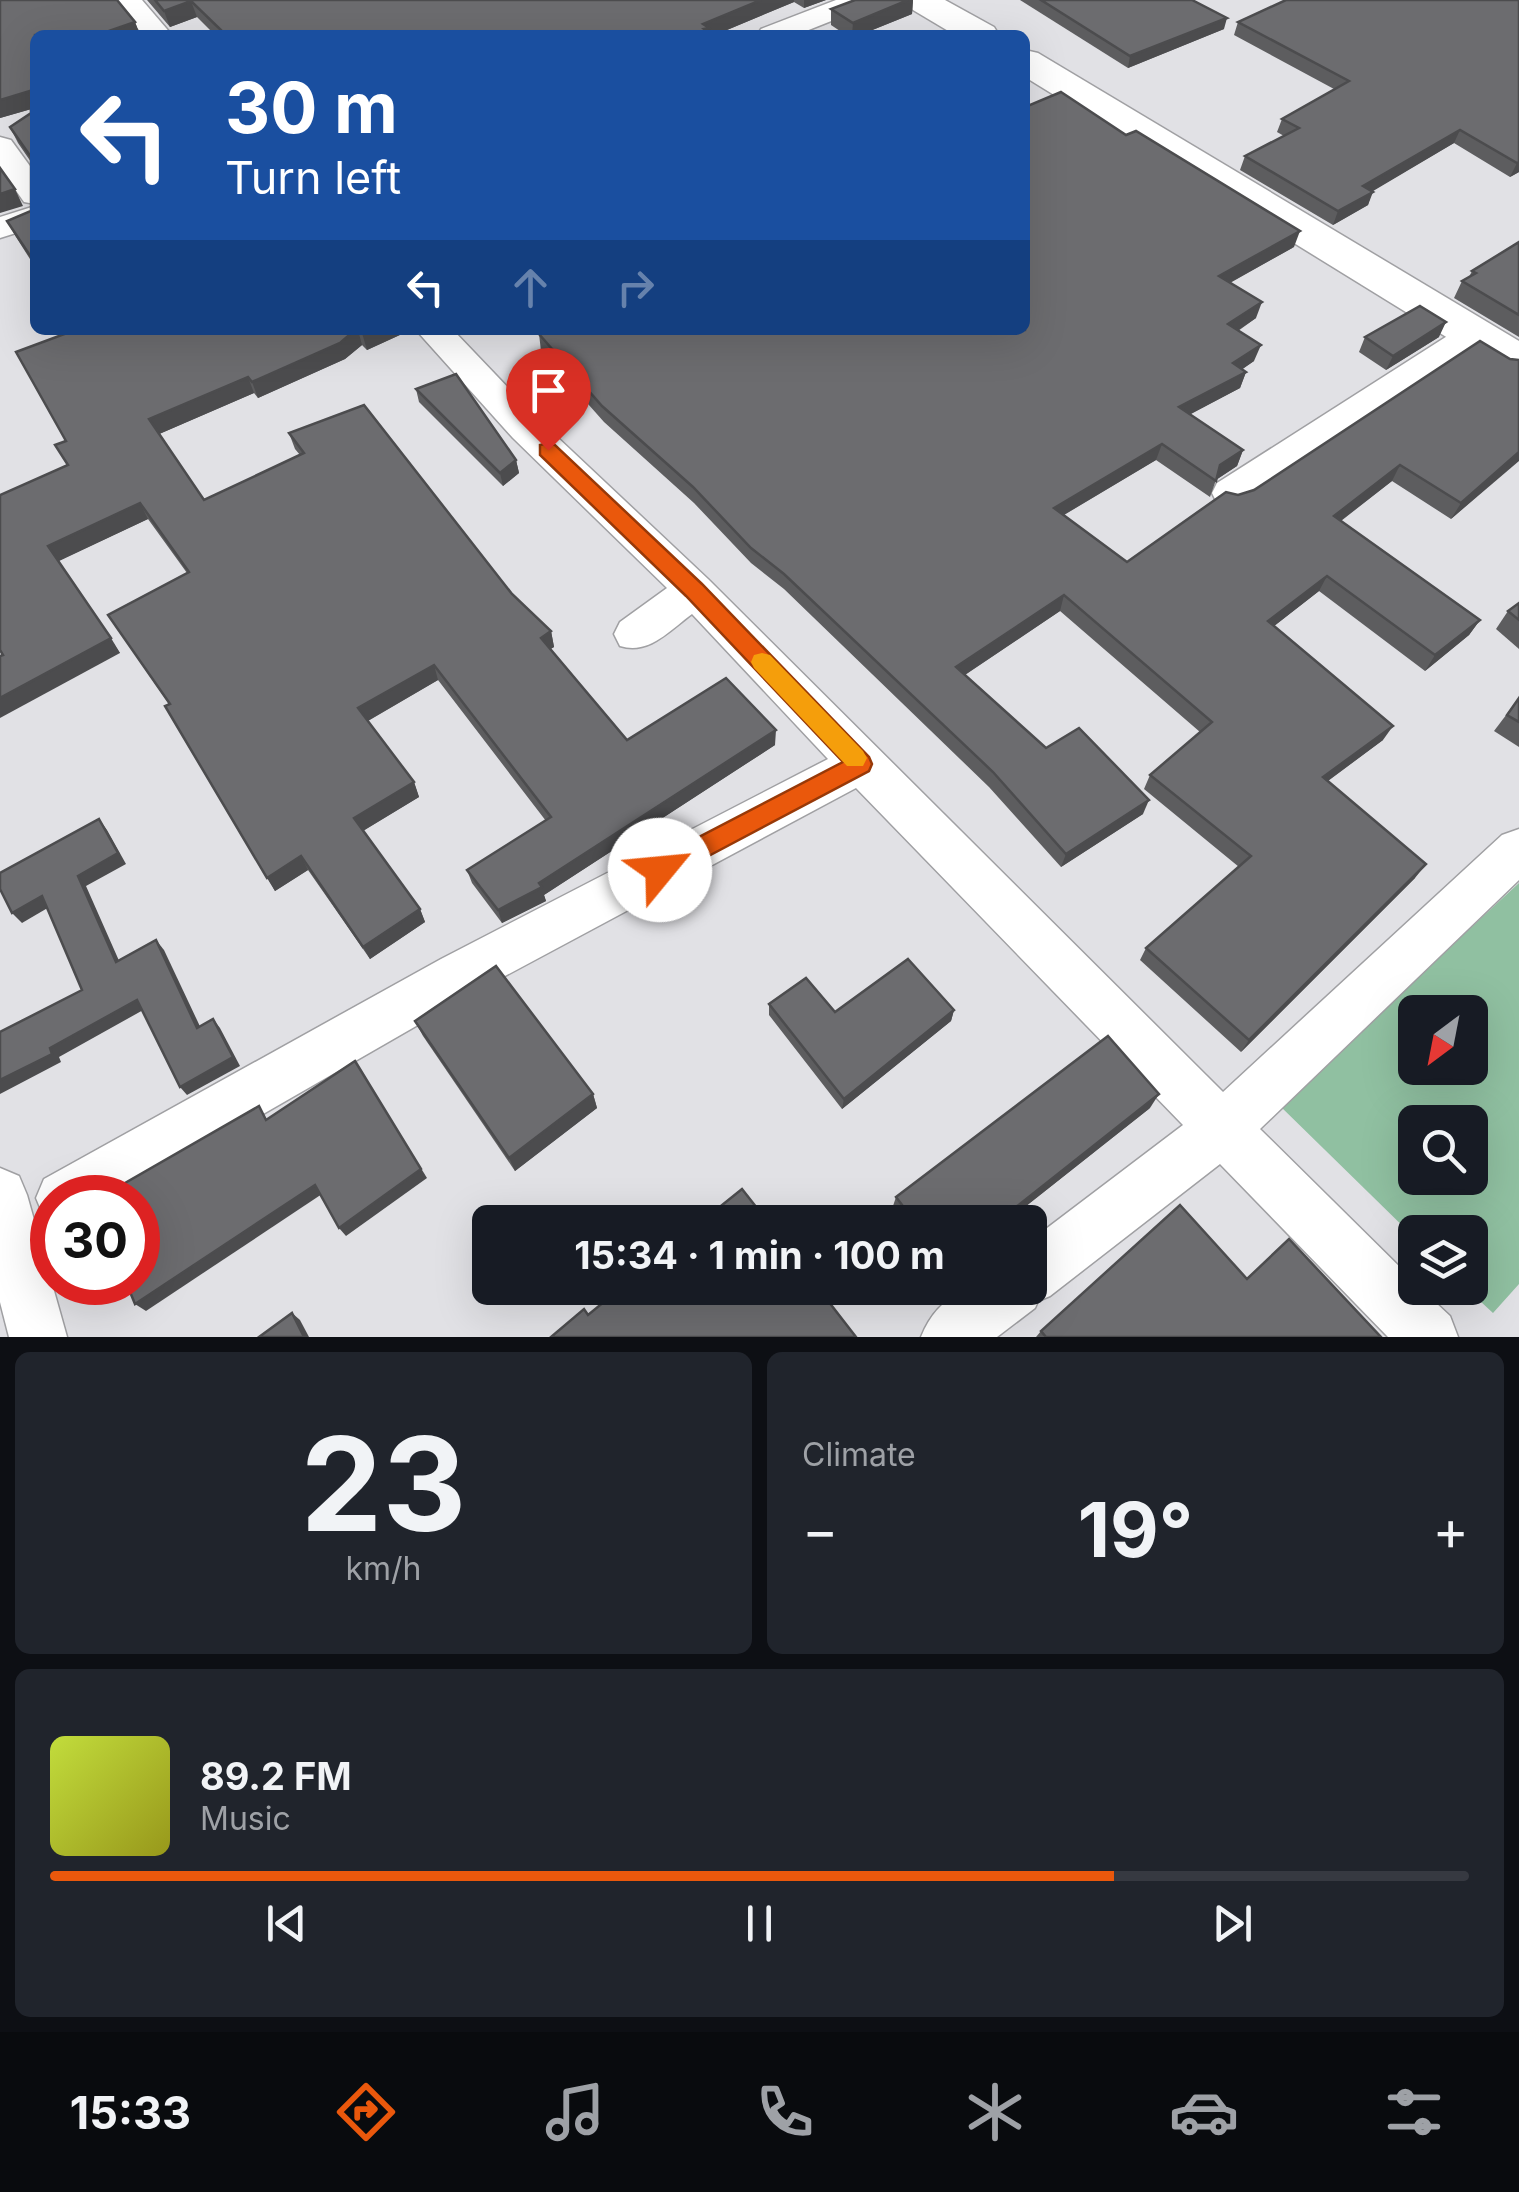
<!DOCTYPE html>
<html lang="en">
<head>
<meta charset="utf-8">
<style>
	body { margin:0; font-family:Inter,sans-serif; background:#20242c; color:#f1f3f6; height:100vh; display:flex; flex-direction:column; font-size:38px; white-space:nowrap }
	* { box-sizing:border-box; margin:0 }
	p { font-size:32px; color:#9ea1a6 }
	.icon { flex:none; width:55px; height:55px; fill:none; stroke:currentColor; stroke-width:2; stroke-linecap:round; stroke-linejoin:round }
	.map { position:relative; height:1337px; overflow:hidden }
	.drawer { display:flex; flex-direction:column; gap:15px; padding:15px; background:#0d0f14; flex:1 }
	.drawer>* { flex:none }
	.hud { position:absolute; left:30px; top:30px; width:1000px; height:305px; border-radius:15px; box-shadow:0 10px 40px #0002; background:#1a4fa0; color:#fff; overflow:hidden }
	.needle { width:65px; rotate:212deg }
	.controls { position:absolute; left:1398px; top:995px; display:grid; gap:20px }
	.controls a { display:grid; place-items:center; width:90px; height:90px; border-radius:15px; background:#171b24; box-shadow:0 10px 40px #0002; font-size:50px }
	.speed { position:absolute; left:30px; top:1175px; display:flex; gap:20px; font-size:50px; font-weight:700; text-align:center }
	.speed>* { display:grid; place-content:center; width:130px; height:130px; border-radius:50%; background:#171b24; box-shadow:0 10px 40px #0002; line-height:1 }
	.speed .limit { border:15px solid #d22; background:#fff; color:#111 }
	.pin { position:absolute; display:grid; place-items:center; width:85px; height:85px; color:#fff; margin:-102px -42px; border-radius:50% 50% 50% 0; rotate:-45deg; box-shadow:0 0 10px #0007 }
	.pin .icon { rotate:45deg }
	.me { position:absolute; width:110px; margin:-55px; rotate:62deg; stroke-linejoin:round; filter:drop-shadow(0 0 8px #0008) }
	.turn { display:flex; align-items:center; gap:35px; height:210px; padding:0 30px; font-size:45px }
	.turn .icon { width:130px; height:130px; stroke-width:2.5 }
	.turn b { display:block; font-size:70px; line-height:85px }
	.lanes { display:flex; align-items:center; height:95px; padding:0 30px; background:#0003; justify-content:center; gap:50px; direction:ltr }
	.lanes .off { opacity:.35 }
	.big { font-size:75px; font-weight:700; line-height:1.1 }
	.drawer .card { flex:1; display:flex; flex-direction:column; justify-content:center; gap:15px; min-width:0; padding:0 35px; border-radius:15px; background:#20242c }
	.drawer .dial { align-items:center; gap:0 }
	.dial b { font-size:130px; line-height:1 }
	.song { display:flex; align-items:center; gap:30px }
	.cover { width:120px; height:120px; border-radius:15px; background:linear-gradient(135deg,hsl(70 70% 55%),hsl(60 70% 35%)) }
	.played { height:10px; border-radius:5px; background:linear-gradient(90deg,#ea580c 75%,#363941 75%) }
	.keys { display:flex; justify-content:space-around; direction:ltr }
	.heat { display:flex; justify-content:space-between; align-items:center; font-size:55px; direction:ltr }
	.drawer .tiles { flex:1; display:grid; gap:15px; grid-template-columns:1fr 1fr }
	.card:last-child { grid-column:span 2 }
	.trip { position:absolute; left:472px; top:1205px; width:575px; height:100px; border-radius:15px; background:#171b24; box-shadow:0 10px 40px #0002; font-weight:700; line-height:100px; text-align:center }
	.tab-bar { display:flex; height:160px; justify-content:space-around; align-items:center; background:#090b0e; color:#9ea1a6 }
	.tab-bar .icon { width:70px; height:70px }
	.tab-bar .active { color:#ea580c }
	.tab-bar b { font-size:45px; color:#f1f3f6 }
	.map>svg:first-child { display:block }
</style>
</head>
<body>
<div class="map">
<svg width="1519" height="1337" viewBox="0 0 1519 1337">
	<rect width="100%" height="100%" fill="#e1e1e5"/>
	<path fill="#90c0a1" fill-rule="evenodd" d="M1519 883V1284L1493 1313 1466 1288H1470V1232H1415V1238L1279 1105ZM1415 1012H1470V1068H1415ZM1415 1122H1470V1178H1415Z"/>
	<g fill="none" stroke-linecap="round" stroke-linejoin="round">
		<g stroke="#a0a0a3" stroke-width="3">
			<g id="minor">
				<path d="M115 0H142L172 35H143Z"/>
				<path d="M836 0H873L869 6 796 35H757L761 29Z"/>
				<path d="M0 137 11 140 35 173V204L24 202 0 168Z"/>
				<path d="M35 206V227L0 238V217Z"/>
				<path d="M1475 323 1487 326 1492 334 1487 342 1245 503 1231 507 1217 503 1212 493 1217 483 1463 326Z"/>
				<path d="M416 330H453L539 420 708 579 1223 1092 1502 835 1519 829V880L1260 1129 1415 1282V1288H1420L1450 1316 1458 1337H1388L1220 1164 1050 1296 1038 1301 1035 1308 997 1337H921C943 1283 980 1288 1030 1288V1241L1183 1125 856 788 477 991 117 1198H52V1221L44 1217 36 1198 44 1179 441 959 828 759 692 614C669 631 649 655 620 646L614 634 620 622 667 588 513 438Z"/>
				<path d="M0 1168 19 1176 27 1195 67 1337H9L0 1302Z"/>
			</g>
		</g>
		<g stroke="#a0a0a3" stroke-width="3">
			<g id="tertiary">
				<path d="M903 0H945L994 27 999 35H955L908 7Z"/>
				<path d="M1025 50 1038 53 1519 341V376L1503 372 1025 77Z"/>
			</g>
		</g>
		<use href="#minor" fill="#fff" fill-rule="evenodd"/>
		<use href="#tertiary" fill="#fff" fill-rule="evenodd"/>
	</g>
	<g fill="#5d5d5f">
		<path d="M0 0H117L135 22 140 35H35V267L16 237 7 221 31 211V162L18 143 10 127 31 113V109L0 118Z"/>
		<path d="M147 0H826L804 8 794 2 715 35H215L197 17 170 27Z"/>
		<path d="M855 0H913L912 14 860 35H846L831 25V9Z"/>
		<path d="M1020 0H1192L1224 29 1128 68Z"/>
		<path d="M1519 0V172L1510 177 1454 143 1372 191 1368 205 1333 225 1240 170 1245 156 1284 136 1277 132 1282 119 1334 89 1234 35 1238 22Z"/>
		<path d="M1519 242V337L1454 298 1462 281 1469 277 1472 271Z"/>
		<path d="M1294 247 1230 283 1256 318 1238 331 1254 361 1242 369 1246 372 1240 388 1190 414 1243 450 1237 466 1216 480 1210 497 1156 460 1064 515 1127 562 1238 495 1254 490 1480 341 1509 468 1451 519 1392 481 1341 521 1480 620 1469 635 1425 671 1319 591 1274 626 1383 740 1328 781 1415 878 1241 1052 1140 960 1146 948 1239 867 1144 789 1150 775 1200 732 1060 611 965 675 1046 748 1143 814 1061 867 989 787 784 589 751 563 694 503 604 422 541 351 539 334 546 331 545 330H1025Z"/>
		<path d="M75 330H401L402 334 367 350 362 345 345 359 258 398 254 393 159 434 204 500 300 455 295 449 289 433 512 594 551 631 554 647 550 649 627 740 775 745 544 895 546 901 502 923 472 883 467 870 546 821 438 680 368 721 414 782 419 797 363 831 420 909 425 922 370 959 308 870 275 891 169 704 108 615 187 573 148 519 58 561 120 653 3 655 67 465 66 441Z"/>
		<path d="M1365 337H1439L1386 370 1359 352Z"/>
		<path d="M416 389 516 460 519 473 503 486 419 402Z"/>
		<path d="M1519 603V649L1496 629 1508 611Z"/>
		<path d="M1519 698V747L1494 731Z"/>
		<path d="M769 1004 835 1012 954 1010 951 1021 842 1109 769 1015Z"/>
		<path d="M415 1021 593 1094 597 1108 515 1171 423 1036Z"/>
		<path d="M1150 1108 1006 1222H902L892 1209 896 1197Z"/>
		<path d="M1289 1239 1381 1337H1036L1041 1331 1246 1279Z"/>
	</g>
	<g fill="#4c4c4e">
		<path d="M761 0H794V2L715 35H704L703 24Z"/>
		<path d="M804 0H826L804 8Z"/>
		<path d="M908 0H913L912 14 860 35H852L853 23Z"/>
		<path d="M191 1 197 17 170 27 164 11Z"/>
		<path d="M1227 18 1224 29 1128 68 1130 56Z"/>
		<path d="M135 22 140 35H104L103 33Z"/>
		<path d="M30 91 35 108 0 118V100Z"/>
		<path d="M1460 130 1454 143 1358 200 1363 186Z"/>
		<path d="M1519 162V172L1510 177 1517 163Z"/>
		<path d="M15 189 23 206 0 213V194Z"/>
		<path d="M1373 192 1368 205 1333 225 1338 211Z"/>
		<path d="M1300 231 1294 247 1213 292 1219 276Z"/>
		<path d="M1262 302 1256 318 1222 341 1228 324Z"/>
		<path d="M1446 322 1439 337 1386 370 1393 356Z"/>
		<path d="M355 330H358L362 345 345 359 258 398 252 382Z"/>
		<path d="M370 330H401L402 334 367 350 362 333Z"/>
		<path d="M1261 345 1254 361 1227 380 1233 363Z"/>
		<path d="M1246 372 1240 388 1174 423 1179 407Z"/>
		<path d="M248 377 254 393 157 435 149 419Z"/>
		<path d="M1162 444 1156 460 1050 523 1054 508Z"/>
		<path d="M1243 450 1237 466 1214 481 1220 465Z"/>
		<path d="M1519 452V461L1451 519 1461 503Z"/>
		<path d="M516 460 519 473 503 486 500 473Z"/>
		<path d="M1400 465 1392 481 1326 532 1334 516Z"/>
		<path d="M140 503 148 519 57 562 48 546Z"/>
		<path d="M1327 576 1319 591 1260 637 1268 621Z"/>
		<path d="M1064 595 1060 611 954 682 956 667Z"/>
		<path d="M1480 620 1469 635 1425 671 1435 655Z"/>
		<path d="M551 631 554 647 544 653 541 638Z"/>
		<path d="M111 638 120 653 0 718V698Z"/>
		<path d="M434 665 438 680 364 723 358 708Z"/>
		<path d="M1393 726 1383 740 1314 791 1323 777Z"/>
		<path d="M776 730 775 745 544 895 546 901 502 923 498 910Z"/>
		<path d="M414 782 419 797 361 832 354 818Z"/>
		<path d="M1149 800 1143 814 1061 867 1066 854Z"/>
		<path d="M99 819 107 830 126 864 86 886 124 972 116 962 78 876Z"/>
		<path d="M301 856 308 870 275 891 267 878Z"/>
		<path d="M1426 864 1415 878 1241 1052 1249 1040Z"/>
		<path d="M42 896 51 906 22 923 12 913Z"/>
		<path d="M420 909 425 922 370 959 363 947Z"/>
		<path d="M156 940 164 950 205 1037 197 1028Z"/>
		<path d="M137 1000 145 1009 59 1057 61 1062 0 1094V1080L50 1048Z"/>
		<path d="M954 1010 951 1021 842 1109 844 1099Z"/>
		<path d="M213 1019 220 1028 240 1066 187 1095 180 1087Z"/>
		<path d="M355 1061 427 1178 346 1236 339 1228Z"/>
		<path d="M593 1094 597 1108 515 1171 509 1158Z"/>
		<path d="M1159 1094 1150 1108 1006 1222H997Z"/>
		<path d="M315 1185 322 1194 146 1311 135 1304Z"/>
		<path d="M292 1313 300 1320 309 1337H304Z"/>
	</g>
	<g fill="#6c6c6f" stroke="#4c4c4e" stroke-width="2.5">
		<path d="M0 0H117L135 22 103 33 105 35H35V263L7 221 31 211V157L10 127 31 113 30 91 0 100Z"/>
		<path d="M155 0H761L703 24 709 28 704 29 712 35H226L191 1 164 11Z"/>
		<path d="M855 0H908L853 23 831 9Z"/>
		<path d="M1041 0H1192L1227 18 1130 56Z"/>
		<path d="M1286 0H1519V162L1517 163 1460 130 1363 186 1373 192 1338 211 1245 156 1299 128 1282 119 1349 81 1238 22Z"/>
		<path d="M1061 92 1126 135 1136 131 1300 231 1219 276 1262 302 1228 324 1261 345 1233 363 1246 372 1179 407 1243 450 1220 465 1216 481 1162 444 1054 508 1127 562 1226 492 1238 495 1254 490 1480 341 1510 359 1519 360V452L1461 503 1400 465 1334 516 1480 620 1435 655 1327 576 1268 621 1393 726 1323 777 1426 864 1249 1040 1146 948 1251 856 1150 775 1212 722 1064 595 956 667 1046 748 1079 728 1149 800 1066 854 993 772 784 574 751 548 693 487 602 406 539 334 549 330H1025V107Z"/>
		<path d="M0 168 15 189 0 194Z"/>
		<path d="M1519 242V315L1462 281 1476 273 1472 271Z"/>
		<path d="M1420 306 1446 322 1393 356 1365 337Z"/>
		<path d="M75 330H355L340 343 252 382 248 377 149 419 204 500 304 453 289 433 364 405 512 594 551 631 541 638 627 740 726 678 776 730 539 883 542 887 498 910 467 870 551 817 434 665 358 708 414 782 354 818 420 909 363 947 301 856 267 878 165 706 170 704 108 615 189 572 140 503 48 546 111 638 0 698V656L3 655 0 650V495L68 465 55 445 66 441 16 352Z"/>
		<path d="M456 374 516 460 500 473 416 389Z"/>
		<path d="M1519 603V620L1508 611Z"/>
		<path d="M1519 698V722L1507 715Z"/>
		<path d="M99 819 118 853 78 876 116 962 156 940 197 1028 213 1019 233 1057 180 1087 137 1000 50 1048 52 1054 0 1080V1032L82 990 42 896 12 913 0 889V873Z"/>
		<path d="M908 959 954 1010 844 1099 769 1004 806 978 835 1012Z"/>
		<path d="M496 966 593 1094 509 1158 415 1021Z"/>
		<path d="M1108 1036 1159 1094 997 1222H915L896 1197Z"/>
		<path d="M355 1061 421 1169 339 1228 315 1185 135 1304 126 1282H138V1198H99L259 1106 266 1120Z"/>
		<path d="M742 1189 768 1222H701Z"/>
		<path d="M1180 1205 1247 1279 1289 1239 1381 1337H1046L1041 1331Z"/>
		<path d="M621 1288H818L856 1337H551L584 1309 588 1315Z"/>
		<path d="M292 1313 304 1337H259Z"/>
	</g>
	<path fill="#ea580c" stroke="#983908" stroke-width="2.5" d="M548 443 555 445 702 584 869 757 872 764 869 771 669 877 660 881 651 877 647 870 651 862 843 762 686 596 540 455V445Z"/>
	<path fill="#f59e0b" d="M762 653 770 655 863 751 867 758 863 766H847L754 668 751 662 754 655Z"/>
</svg>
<div class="controls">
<a><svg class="needle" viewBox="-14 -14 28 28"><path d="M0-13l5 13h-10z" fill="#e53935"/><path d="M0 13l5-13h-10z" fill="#9ea1a6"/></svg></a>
<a><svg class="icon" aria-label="search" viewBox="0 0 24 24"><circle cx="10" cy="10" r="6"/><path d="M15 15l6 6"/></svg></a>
<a><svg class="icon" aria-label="layers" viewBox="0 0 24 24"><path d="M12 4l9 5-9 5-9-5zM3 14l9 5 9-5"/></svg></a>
</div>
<div class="speed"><div class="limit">30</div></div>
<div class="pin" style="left:548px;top:450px;background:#d93025"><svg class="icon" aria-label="arrive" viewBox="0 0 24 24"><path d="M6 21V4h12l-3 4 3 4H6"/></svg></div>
<svg class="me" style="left:660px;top:870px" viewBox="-20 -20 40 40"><circle r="19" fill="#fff"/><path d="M0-13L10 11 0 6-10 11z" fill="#ea580c"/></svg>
<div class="trip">15:34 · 1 min · 100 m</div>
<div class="hud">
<div class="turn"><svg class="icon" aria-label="left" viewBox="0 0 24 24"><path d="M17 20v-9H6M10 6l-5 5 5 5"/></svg><div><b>30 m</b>Turn left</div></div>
<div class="lanes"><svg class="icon" aria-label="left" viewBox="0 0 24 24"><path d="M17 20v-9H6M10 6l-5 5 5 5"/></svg><svg class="icon off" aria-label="ahead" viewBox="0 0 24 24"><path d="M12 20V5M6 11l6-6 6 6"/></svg><svg class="icon off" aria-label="right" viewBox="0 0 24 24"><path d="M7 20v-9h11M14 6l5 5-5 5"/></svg></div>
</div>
</div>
<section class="drawer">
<div class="tiles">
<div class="card dial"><b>23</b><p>km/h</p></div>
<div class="card"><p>Climate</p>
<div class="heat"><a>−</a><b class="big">19°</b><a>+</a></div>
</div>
<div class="card">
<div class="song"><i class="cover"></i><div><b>89.2 FM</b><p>Music</p></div></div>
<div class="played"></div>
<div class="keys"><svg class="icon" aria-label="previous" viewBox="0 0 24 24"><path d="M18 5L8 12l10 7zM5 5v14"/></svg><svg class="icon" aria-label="pause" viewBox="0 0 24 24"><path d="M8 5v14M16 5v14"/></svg><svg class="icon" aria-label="next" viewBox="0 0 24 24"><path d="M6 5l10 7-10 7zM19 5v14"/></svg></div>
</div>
</div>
</section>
<nav class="tab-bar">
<b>15:33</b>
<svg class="icon active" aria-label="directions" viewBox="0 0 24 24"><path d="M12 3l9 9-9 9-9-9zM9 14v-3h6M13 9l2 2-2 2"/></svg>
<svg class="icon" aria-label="music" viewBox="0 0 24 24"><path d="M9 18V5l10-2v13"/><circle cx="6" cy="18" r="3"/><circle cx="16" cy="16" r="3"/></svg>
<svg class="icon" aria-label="phone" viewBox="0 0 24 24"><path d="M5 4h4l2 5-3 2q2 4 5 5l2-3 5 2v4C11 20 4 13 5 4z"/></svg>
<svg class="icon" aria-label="climate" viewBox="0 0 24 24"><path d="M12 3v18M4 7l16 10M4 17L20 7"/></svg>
<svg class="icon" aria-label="car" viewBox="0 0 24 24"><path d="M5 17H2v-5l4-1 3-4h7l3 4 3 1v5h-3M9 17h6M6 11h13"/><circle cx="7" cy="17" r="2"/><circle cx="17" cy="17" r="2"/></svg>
<svg class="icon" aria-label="filters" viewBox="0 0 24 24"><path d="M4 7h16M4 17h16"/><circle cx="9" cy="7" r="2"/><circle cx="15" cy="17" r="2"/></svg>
</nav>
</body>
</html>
